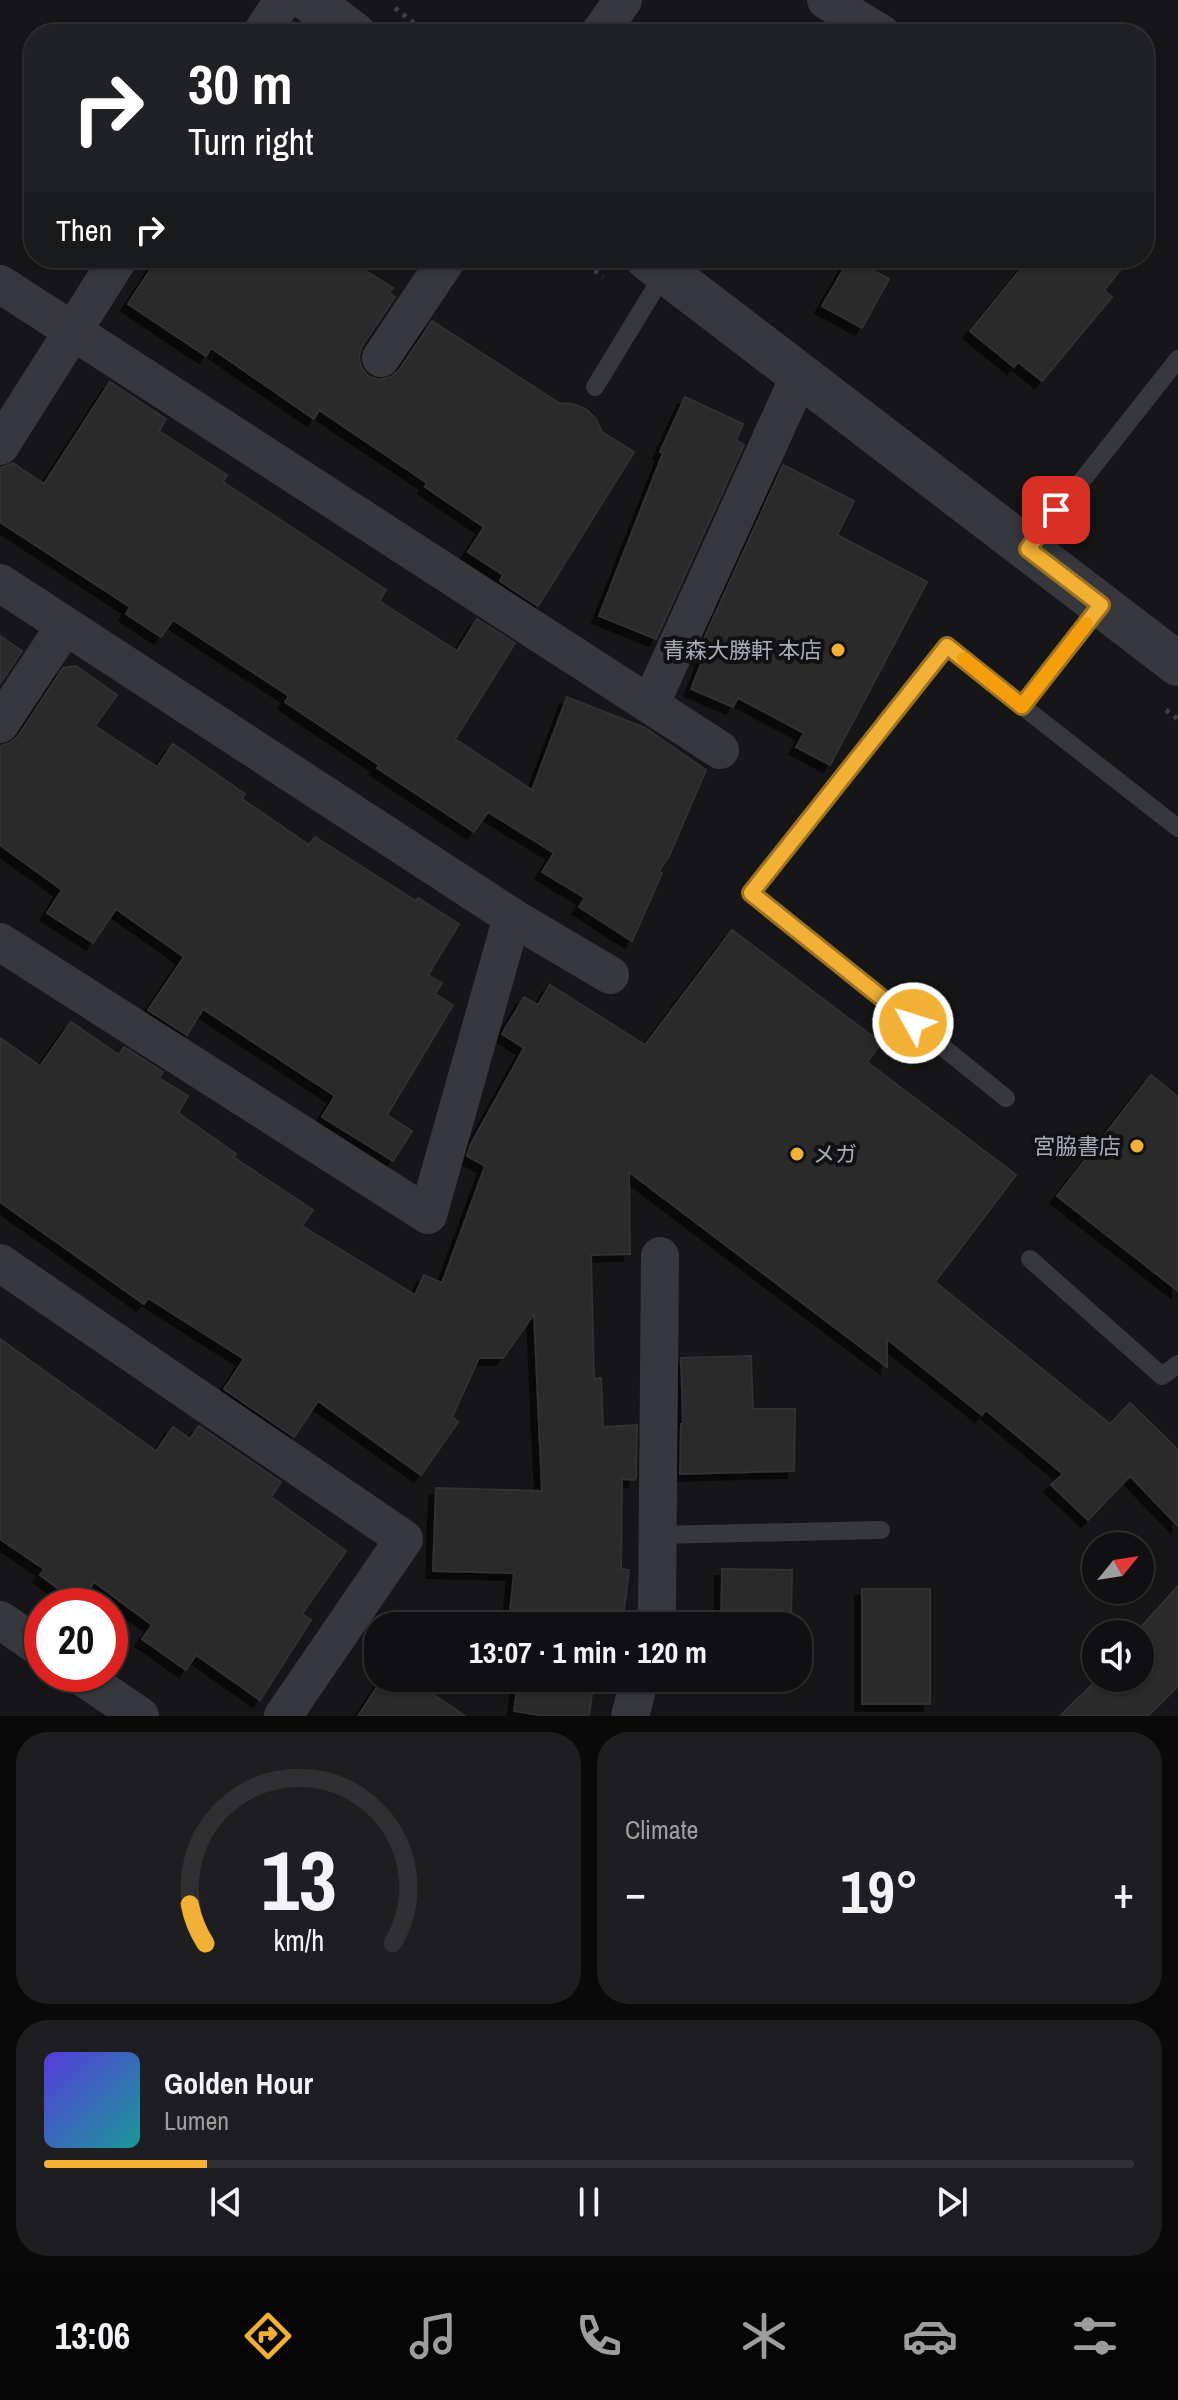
<!DOCTYPE html>
<html lang="en">
<head>
<meta charset="utf-8">
<style>
	body { margin:0; font-family:"Archivo Narrow","Noto Sans JP",sans-serif; background:#1e1e20; color:#f1f3f6; height:100vh; display:flex; flex-direction:column; font-size:30px; white-space:nowrap }
	* { box-sizing:border-box; margin:0 }
	p { font-size:26px; color:#9c9d9f }
	.icon { flex:none; width:44px; height:44px; fill:none; stroke:currentColor; stroke-width:2; stroke-linecap:round; stroke-linejoin:round }
	.map { position:relative; height:1716px; overflow:hidden }
	.side { display:flex; flex-direction:column; gap:16px; padding:16px; background:#09090a; flex:1 }
	.side>* { flex:none }
	.guide { position:absolute; left:24px; top:24px; width:1130px; height:244px; border-radius:32px; box-shadow:0 2px 6px #0004,0 0 0 2px #303032; background:#202124; color:#fff; overflow:hidden }
	.needle { width:52px; rotate:60deg }
	.controls { position:absolute; left:1082px; top:1532px; display:grid; gap:16px }
	.controls a { display:grid; place-items:center; width:72px; height:72px; border-radius:50%; background:#101012; box-shadow:0 2px 6px #0004,0 0 0 2px #303032; font-size:40px }
	.speed { position:absolute; left:24px; top:1588px; display:flex; gap:16px; font-size:40px; font-weight:700; text-align:center }
	.speed>* { display:grid; place-content:center; width:104px; height:104px; border-radius:50%; background:#101012; box-shadow:0 2px 6px #0004,0 0 0 2px #303032; line-height:1 }
	.speed .limit { border:12px solid #d22; background:#fff; color:#111 }
	.pin { position:absolute; display:grid; place-items:center; width:68px; height:68px; color:#fff; margin:-34px; border-radius:16px; box-shadow:0 4px 12px #0006 }
	.me { position:absolute; width:88px; margin:-44px; rotate:309deg; stroke-linejoin:round; filter:drop-shadow(0 0 6px #0008) }
	.turn { display:flex; align-items:center; gap:28px; height:168px; padding:0 32px; font-size:36px }
	.turn .icon { width:104px; height:104px; stroke-width:2.5 }
	.turn b { display:block; font-size:56px; line-height:68px }
	.then { display:flex; align-items:center; height:76px; padding:0 32px; background:#0003; gap:16px; font-size:30px }
	.big { font-size:60px; font-weight:700; line-height:1.1 }
	.side .card { flex:1; display:flex; flex-direction:column; justify-content:center; gap:12px; min-width:0; padding:0 28px; border-radius:32px; background:#1e1e20 }
	.side .dial { align-items:center; gap:0 }
	.dial svg { height:208px; overflow:visible; fill:none; stroke:#303032; stroke-width:7; stroke-linecap:round; text-anchor:middle }
	.dial text { fill:#f1f3f6; stroke:none }
	.song { display:flex; align-items:center; gap:24px }
	.cover { width:96px; height:96px; border-radius:12px; background:linear-gradient(135deg,hsl(250 70% 55%),hsl(180 70% 35%)) }
	.played { height:8px; border-radius:4px; background:linear-gradient(90deg,#f2b134 15%,#303032 15%) }
	.keys { display:flex; justify-content:space-around; direction:ltr }
	.heat { display:flex; justify-content:space-between; align-items:center; font-size:44px; direction:ltr }
	.side .tiles { flex:1; display:grid; gap:16px; grid-template-columns:1fr 1fr }
	.card:last-child { grid-column:span 2 }
	.trip { position:absolute; left:364px; top:1612px; width:448px; height:80px; border-radius:32px; background:#101012; box-shadow:0 2px 6px #0004,0 0 0 2px #303032; font-weight:700; line-height:80px; text-align:center }
	.menu { display:flex; height:128px; justify-content:space-around; align-items:center; background:#060607; color:#9c9d9f }
	.menu .icon { width:56px; height:56px }
	.menu .selected { color:#f2b134 }
	.menu b { font-size:36px; color:#f1f3f6 }
	.map>svg:first-child { display:block }
</style>
</head>
<body>
<div class="map">
<svg width="1178" height="1716" viewBox="0 0 1178 1716">
	<defs>
		<filter id="shadow"><feDropShadow dx="-7" dy="7" stdDeviation="0" flood-color="#0009"/></filter>
	</defs>
	<rect width="100%" height="100%" fill="#161618"/>
	<g fill="#29292c" stroke="#303034" stroke-width="2" filter="url(#shadow)">
		<path d="M158 258H345L393 288 389 293 395 297 362 346 359 356 361 367 368 376 379 380 391 377 399 370 432 321 559 403 573 404 586 409 596 419 602 432 634 452 538 606 500 581 503 575 468 552 484 527 425 487 427 483 319 410 314 419 211 348 206 356 128 304Z"/>
		<path d="M850 258 889 279 862 328 822 306Z"/>
		<path d="M1030 258H1130L1104 290 1112 297 1042 381 1018 362 1014 367 970 331Z"/>
		<path d="M110 382 166 419 159 431 227 475 223 482 386 590 379 601 457 651 477 619 515 643 455 739 532 790 567 697 645 728 706 770 669 856 659 871 662 873 632 941 579 907 585 898 542 872 554 853 488 812 474 832 377 768 379 765 285 702 289 696 173 620 161 637 126 614 130 607 0 522V468L13 463 44 484Z"/>
		<path d="M685 397 743 424 736 440 744 445 656 639 599 616 663 453 660 452Z"/>
		<path d="M783 465 854 501 837 535 927 582 830 765 796 747 804 733 738 698 733 707 691 689 703 659 696 656Z"/>
		<path d="M0 636 22 651 0 684Z"/>
		<path d="M76 666 117 695 95 726 157 767 173 744 245 794 242 799 309 845 315 837 416 901 418 898 459 924 428 975 442 983 435 994 453 1005 387 1115 412 1131 393 1161 322 1117 335 1096 203 1009 187 1035 148 1010 184 957 116 909 93 943 47 913 62 890 0 845V746L10 743 18 736 63 668Z"/>
		<path d="M732 930 881 1043 867 1062 1016 1175 935 1282 1110 1424 1130 1403 1178 1450V1526L1130 1476 1088 1520 1051 1485 1063 1474 986 1410 982 1415 887 1339V1367L629 1172 630 1254 591 1255 594 1379 601 1378 603 1427 637 1425 636 1476 635 1480 622 1479 621 1569 629 1570 622 1625 603 1623V1626H528L530 1613 510 1611 514 1573 433 1571 436 1488 542 1491 534 1314 503 1358H479L452 1417 458 1422 421 1475 318 1401 294 1437 224 1389 244 1359 148 1298 144 1304 0 1202V1038L40 1066 71 1022 119 1055 124 1047 163 1072 159 1078 188 1096 178 1113 236 1154 233 1157 313 1210 302 1226 415 1295 424 1275 442 1283 485 1166 467 1156 471 1144 524 1048 502 1034 524 997 538 1005 550 985 645 1045Z"/>
		<path d="M1151 1075 1178 1097V1291L1057 1196Z"/>
		<path d="M0 1339 156 1451 173 1427 190 1439 199 1426 281 1482 271 1497 346 1551 302 1614 311 1620 260 1700 196 1655 186 1670 142 1639 152 1625 94 1582 79 1604 40 1575 44 1569 0 1539Z"/>
		<path d="M751 1356 753 1409H795L794 1471 680 1474 681 1424H683L681 1358Z"/>
		<path d="M722 1569 792 1570 791 1626H721Z"/>
		<path d="M1178 1586V1686L1148 1716H1060L1099 1678H1140V1628Z"/>
		<rect x="862" y="1589" width="68" height="115"/>
		<path d="M383 1678H409L465 1716H358Z"/>
		<path d="M519 1678H594L589 1716H545L514 1711Z"/>
		<path d="M720 1678H791L790 1685 720 1683Z"/>
	</g>
	<g fill="none" stroke-linecap="round" stroke-linejoin="round">
		<g stroke="#3d3f44" stroke-width="5" stroke-dasharray="4 6" stroke-linecap="butt">
			<path d="M395 8 428 34"/>
			<path d="M579 258 603 277"/>
			<path d="M1166 710 1178 719"/>
		</g>
		<g stroke="#37383d" stroke-width="18">
			<path d="M595 387 665 272"/>
			<path d="M1028 549 1178 359"/>
			<path d="M1022 706 1178 828"/>
			<path d="M1006 1098 751 893 947 646 1022 706 1101 605"/>
			<path d="M1030 1259 1162 1376 1178 1364"/>
			<path d="M657 1535 881 1530"/>
		</g>
		<g stroke="#37383d" stroke-width="38">
			<path d="M826 0 882 34"/>
			<path d="M261 34 283 0"/>
			<path d="M599 34 623 0"/>
			<path d="M0 284 720 750"/>
			<path d="M381 358 448 258"/>
			<path d="M0 446 119 258"/>
			<path d="M0 583 512 917 610 975"/>
			<path d="M651 703 800 375"/>
			<path d="M0 724 65 626"/>
			<path d="M0 942 428 1215 512 917"/>
			<path d="M0 1263 404 1539 283 1716"/>
			<path d="M0 1620 42 1649"/>
			<path d="M653 1626 657 1609 660 1256"/>
			<path d="M78 1674 140 1716"/>
			<path d="M630 1716 640 1678"/>
		</g>
		<g stroke="#37383d" stroke-width="44">
			<path d="M309 0 354 34"/>
			<path d="M647 258 1178 664"/>
		</g>
	</g>
	<g fill="none" stroke-linecap="round" stroke-linejoin="round">
		<g stroke="#9d7322" stroke-width="20">
			<path id="route" d="M913 1023 751 893 947 646 1022 706 1101 605 1028 549 1056 510"/>
		</g>
		<use href="#route" stroke="#f2b134" stroke-width="14"/>
		<path stroke="#f59e0b" stroke-width="14" d="M964 659 1022 706 1086 624"/>
	</g>
	<g fill="#f2b134" stroke="#111113" stroke-width="3">
		<circle cx="838" cy="650" r="8"/>
		<circle cx="1137" cy="1146" r="8"/>
		<circle cx="797" cy="1154" r="8"/>
	</g>
	<g text-anchor="middle" stroke-width="8" stroke-linejoin="round" paint-order="stroke">
		<g font-size="22" fill="#a8adb8" stroke="#111113" text-anchor="end">
			<text x="822" y="658">青森大勝軒 本店</text>
			<text x="1121" y="1154">宮脇書店</text>
			<text x="813" y="1162" text-anchor="start">メガ</text>
		</g>
	</g>
</svg>
<div class="controls">
<a><svg class="needle" viewBox="-14 -14 28 28"><path d="M0-13l5 13h-10z" fill="#e53935"/><path d="M0 13l5-13h-10z" fill="#9c9d9f"/></svg></a>
<a><svg class="icon" aria-label="sound" viewBox="0 0 24 24"><path d="M4 9h4l5-4v14l-5-4H4zM17 9q2 3 0 6"/></svg></a>
</div>
<div class="speed"><div class="limit">20</div></div>
<div class="pin" style="left:1056px;top:510px;background:#d93025"><svg class="icon" aria-label="arrive" viewBox="0 0 24 24"><path d="M6 21V4h12l-3 4 3 4H6"/></svg></div>
<svg class="me" style="left:913px;top:1023px" viewBox="-20 -20 40 40"><circle r="17" fill="#f2b134" stroke="#fff" stroke-width="3"/><path d="M0-11L8 9 0 5-8 9z" fill="#fff"/></svg>
<div class="trip">13:07 · 1 min · 120 m</div>
<div class="guide">
<div class="turn"><svg class="icon" aria-label="right" viewBox="0 0 24 24"><path d="M7 20v-9h11M14 6l5 5-5 5"/></svg><div><b>30 m</b>Turn right</div></div>
<div class="then">Then<svg class="icon" aria-label="right" viewBox="0 0 24 24"><path d="M7 20v-9h11M14 6l5 5-5 5"/></svg></div>
</div>
</div>
<section class="side">
<div class="tiles">
<div class="card dial"><svg viewBox="0 0 100 80">
<path d="M14 69A42 42 0 1 1 86 69"/>
<path d="M14 69A42 42 0 0 1 8 54" stroke="#f2b134"/>
<text x="50" y="56" font-size="32" font-weight="700">13</text>
<text x="50" y="72" font-size="11">km/h</text>
</svg></div>
<div class="card"><p>Climate</p>
<div class="heat"><a>−</a><b class="big">19°</b><a>+</a></div>
</div>
<div class="card">
<div class="song"><i class="cover"></i><div><b>Golden Hour</b><p>Lumen</p></div></div>
<div class="played"></div>
<div class="keys"><svg class="icon" aria-label="previous" viewBox="0 0 24 24"><path d="M18 5L8 12l10 7zM5 5v14"/></svg><svg class="icon" aria-label="pause" viewBox="0 0 24 24"><path d="M8 5v14M16 5v14"/></svg><svg class="icon" aria-label="next" viewBox="0 0 24 24"><path d="M6 5l10 7-10 7zM19 5v14"/></svg></div>
</div>
</div>
</section>
<nav class="menu">
<b>13:06</b>
<svg class="icon selected" aria-label="directions" viewBox="0 0 24 24"><path d="M12 3l9 9-9 9-9-9zM9 14v-3h6M13 9l2 2-2 2"/></svg>
<svg class="icon" aria-label="music" viewBox="0 0 24 24"><path d="M9 18V5l10-2v13"/><circle cx="6" cy="18" r="3"/><circle cx="16" cy="16" r="3"/></svg>
<svg class="icon" aria-label="phone" viewBox="0 0 24 24"><path d="M5 4h4l2 5-3 2q2 4 5 5l2-3 5 2v4C11 20 4 13 5 4z"/></svg>
<svg class="icon" aria-label="climate" viewBox="0 0 24 24"><path d="M12 3v18M4 7l16 10M4 17L20 7"/></svg>
<svg class="icon" aria-label="car" viewBox="0 0 24 24"><path d="M5 17H2v-5l4-1 3-4h7l3 4 3 1v5h-3M9 17h6M6 11h13"/><circle cx="7" cy="17" r="2"/><circle cx="17" cy="17" r="2"/></svg>
<svg class="icon" aria-label="filters" viewBox="0 0 24 24"><path d="M4 7h16M4 17h16"/><circle cx="9" cy="7" r="2"/><circle cx="15" cy="17" r="2"/></svg>
</nav>
</body>
</html>
